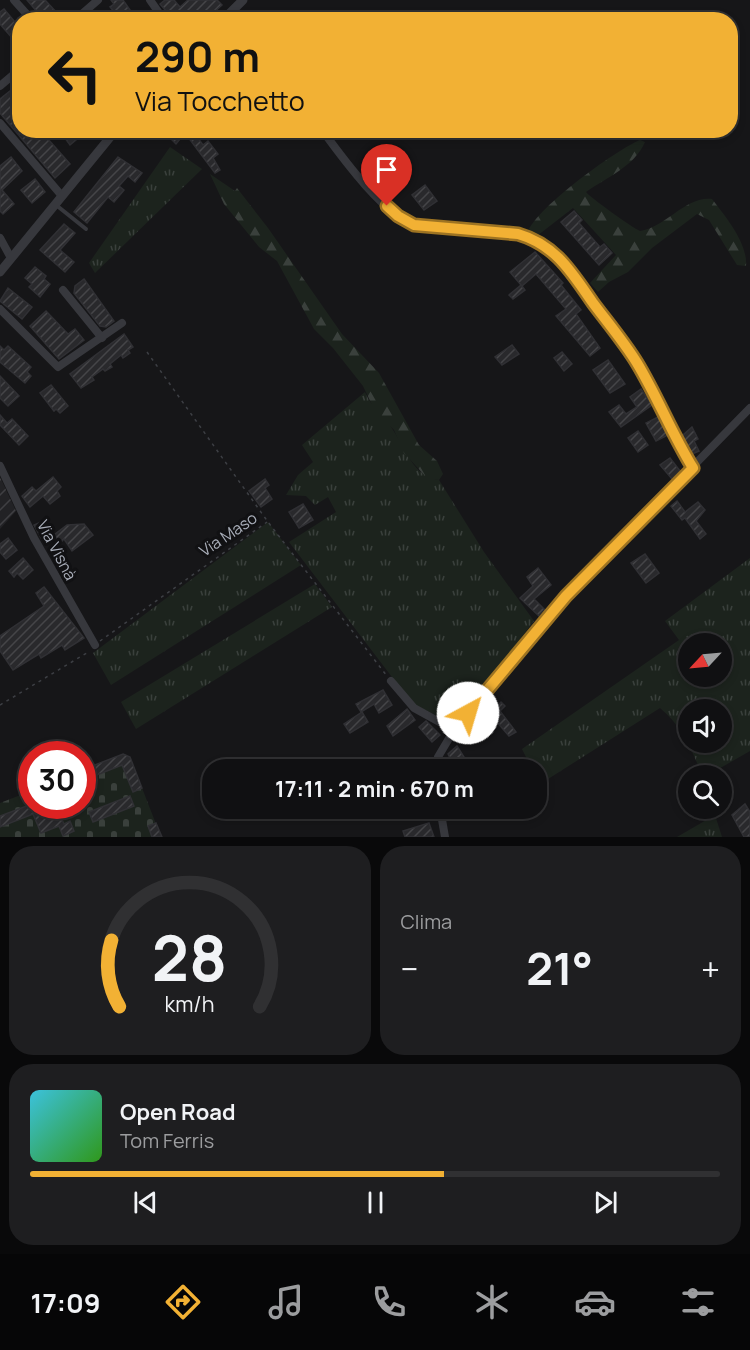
<!DOCTYPE html>
<html lang="it">
<head>
<meta charset="utf-8">
<style>
	body { margin:0; font-family:Manrope,sans-serif; background:#1e1e20; color:#f1f3f6; height:100vh; display:flex; flex-direction:column; font-size:22px; white-space:nowrap }
	* { box-sizing:border-box; margin:0 }
	p { font-size:20px; color:#9c9d9f }
	.icon { flex:none; width:33px; height:33px; fill:none; stroke:currentColor; stroke-width:2; stroke-linecap:round; stroke-linejoin:round }
	.map { position:relative; height:837px; overflow:hidden }
	.sheet { display:flex; flex-direction:column; gap:9px; padding:9px; background:#09090a; flex:1 }
	.sheet>* { flex:none }
	.hud { position:absolute; left:12px; top:12px; width:726px; height:126px; border-radius:24px; box-shadow:0 3px 9px #0003,0 0 0 2px #303032; background:#f2b134; color:#111; overflow:hidden }
	.needle { width:39px; rotate:244deg }
	.buttons { position:absolute; left:678px; top:633px; display:grid; gap:12px }
	.buttons a { display:grid; place-items:center; width:54px; height:54px; border-radius:50%; background:#101012; box-shadow:0 3px 9px #0003,0 0 0 2px #303032; font-size:30px }
	.speed { position:absolute; left:18px; top:741px; display:flex; gap:12px; font-size:30px; font-weight:700; text-align:center }
	.speed>* { display:grid; place-content:center; width:78px; height:78px; border-radius:50%; background:#101012; box-shadow:0 3px 9px #0003,0 0 0 2px #303032; line-height:1 }
	.speed .limit { border:9px solid #d22; background:#fff; color:#111 }
	.pin { position:absolute; display:grid; place-items:center; width:51px; height:51px; color:#fff; margin:-62px -26px; border-radius:50% 50% 50% 0; rotate:-45deg; box-shadow:0 0 6px #0007 }
	.pin .icon { rotate:45deg }
	.me { position:absolute; width:66px; margin:-33px; rotate:39deg; stroke-linejoin:round; filter:drop-shadow(0 0 4px #0008) }
	.turn { display:flex; align-items:center; gap:21px; height:126px; padding:0 24px; font-size:27px }
	.turn .icon { width:78px; height:78px; stroke-width:2.5 }
	.turn b { display:block; font-size:42px; line-height:51px }
	.big { font-size:45px; font-weight:700; line-height:1.1 }
	.sheet .card { flex:1; display:flex; flex-direction:column; justify-content:center; gap:9px; min-width:0; padding:0 21px; border-radius:24px; background:#1e1e20 }
	.sheet .dial { align-items:center; gap:0 }
	.dial svg { height:156px; overflow:visible; fill:none; stroke:#303032; stroke-width:7; stroke-linecap:round; text-anchor:middle }
	.dial text { fill:#f1f3f6; stroke:none }
	.song { display:flex; align-items:center; gap:18px }
	.cover { width:72px; height:72px; border-radius:9px; background:linear-gradient(135deg,hsl(190 70% 55%),hsl(110 70% 35%)) }
	.played { height:6px; border-radius:3px; background:linear-gradient(90deg,#f2b134 60%,#303032 60%) }
	.keys { display:flex; justify-content:space-around; direction:ltr }
	.heat { display:flex; justify-content:space-between; align-items:center; font-size:33px; direction:ltr }
	.sheet .tiles { flex:1; display:grid; gap:9px; grid-template-columns:1fr 1fr }
	.card:last-child { grid-column:span 2 }
	.trip { position:absolute; left:202px; top:759px; width:345px; height:60px; border-radius:24px; background:#101012; box-shadow:0 3px 9px #0003,0 0 0 2px #303032; font-weight:700; line-height:60px; text-align:center }
	.dock { display:flex; height:96px; justify-content:space-around; align-items:center; background:#060607; color:#9c9d9f }
	.dock .icon { width:42px; height:42px }
	.dock .selected { color:#f2b134 }
	.dock b { font-size:27px; color:#f1f3f6 }
	.map>svg:first-child { display:block }
</style>
</head>
<body>
<div class="map">
<svg width="750" height="837" viewBox="0 0 750 837">
	<defs>
		<pattern id="industrial-furrows" width="10" height="10" patternUnits="userSpaceOnUse" patternTransform="scale(1.5)"><rect width="10" height="10" fill="#222225"/><path d="M-1 1l2-2M0 10L10 0M9 11l2-2" fill="none" stroke="#3f3f43"/></pattern>
		<pattern id="grass-tufts" width="24" height="20" patternUnits="userSpaceOnUse" patternTransform="scale(1.5)"><rect width="24" height="20" fill="#1c231d"/><path d="M3 7l-1-3M5 7V3M7 7l1-3M15 17l-1-3M17 17v-4M19 17l1-3" fill="none" stroke="#3a403c"/></pattern>
		<pattern id="forest-firs" width="22" height="20" patternUnits="userSpaceOnUse" patternTransform="scale(1.5)"><rect width="22" height="20" fill="#1c231d"/><path d="M5 1l3.5 6h-7zM16 11l3.5 6h-7z" fill="#3a403c"/></pattern>
		<pattern id="cemetery-stones" width="16" height="16" patternUnits="userSpaceOnUse" patternTransform="scale(1.5)"><rect width="16" height="16" fill="#1c231d"/><path d="M2 7V4a2 2 0 0 1 4 0v3zM10 15v-3a2 2 0 0 1 4 0v3z" fill="#3a403c"/></pattern>
		<pattern id="building-hatch" width="6" height="6" patternUnits="userSpaceOnUse" patternTransform="scale(1.5)"><rect width="6" height="6" fill="#29292c"/><path d="M-1 1l2-2M0 6l6-6M5 7l2-2" fill="none" stroke="#454548"/></pattern>
	</defs>
	<rect width="100%" height="100%" fill="#161618"/>
	<path fill="url(#industrial-furrows)" d="M0 477 16 511 0 529Z"/>
	<g fill="url(#grass-tufts)" fill-rule="evenodd">
		<path d="M170 147 202 169 95 273 89 263Z"/>
		<path d="M365 392C371 408 385 415 393 430 406 450 413 476 439 480L484 552 534 621 454 724 417 706 395 681 289 542 336 512 328 497 315 505 306 496 286 495 298 475 313 462 302 445Z"/>
		<path d="M268 522 301 565 111 685 93 653Z"/>
		<path d="M750 558V751L708 775H702C692 750 682 726 660 708L537 786V770L519 769 529 763 522 749 679 640 665 621ZM688 644H722V676H688ZM688 710H722V742H688Z"/>
		<path d="M315 584 332 607 136 729 121 702Z"/>
		<path d="M715 815 722 837H677Z"/>
	</g>
	<g fill="url(#forest-firs)">
		<path d="M640 140 645 142C634 167 607 177 586 192 588 196 633 228 640 231 667 227 685 196 712 199 725 216 748 243 746 266L737 265 709 220 697 214 652 248 628 272 609 282 598 292 590 283 616 255 573 208 533 239 527 235C530 212 617 149 640 140Z"/>
		<path d="M210 174 235 191 237 188 268 228 342 334 379 373 419 445 437 461 443 474 439 480 427 478 404 453 394 430 374 409 363 386 333 348 314 329 277 261 259 247 224 204Z"/>
	</g>
	<path fill="url(#cemetery-stones)" d="M123 754 130 757 161 837H0V803L31 791 32 806H82L83 770Z"/>
	<g fill="url(#building-hatch)" stroke="#303034" stroke-width="1.5">
		<path d="M27 0H45L58 14 53 20H44Z"/>
		<path d="M111 0H123L130 10 127 13 133 20H106L115 13 110 7 114 4Z"/>
		<path d="M165 0H174L180 7 188 0H217L222 5 205 20H174L160 4Z"/>
		<path d="M4 9 20 28V47L0 24V12Z"/>
		<path d="M20 83V130H40L70 164 55 178 0 113V99Z"/>
		<path d="M59 130H88L70 145Z"/>
		<path d="M162 130H192L203 145 208 141 218 154 213 158 220 170 215 173 185 133 176 144Z"/>
		<path d="M11 157 22 171 2 190 14 204 3 214 0 211V166Z"/>
		<path d="M118 157 142 173 135 182 128 176 119 186 124 190 114 202 108 197 87 223 74 212Z"/>
		<path d="M35 179 45 192 32 203 21 190Z"/>
		<path d="M425 185 437 201 424 210 412 195Z"/>
		<path d="M574 211 582 220 579 223 592 238 600 247 604 244 612 253 599 265 561 222Z"/>
		<path d="M64 224 75 233 60 250 74 262 65 272 40 250Z"/>
		<path d="M535 252 563 283 561 285 581 310 576 314 600 348 590 356 556 316 566 309 536 274 522 286 525 290 513 299 509 295 521 285 510 272Z"/>
		<path d="M35 267 46 276 44 279 50 284 40 297 29 287 32 284 25 278Z"/>
		<path d="M84 279 114 321 106 327 100 326 74 293 75 286Z"/>
		<path d="M8 288 32 307 22 319 0 301Z"/>
		<path d="M46 311 68 334 75 329 84 340 59 359 30 326Z"/>
		<path d="M124 334 133 347 128 350 130 353 123 358 121 355 110 364 112 367 105 371 103 369 92 377 94 380 81 388 70 374Z"/>
		<path d="M512 345 519 354 502 365 495 357Z"/>
		<path d="M0 346 4 350 8 346 31 367 27 372 31 376 25 383 0 362Z"/>
		<path d="M562 352 572 364 564 371 554 358Z"/>
		<path d="M608 360 625 384 610 393 593 370Z"/>
		<path d="M0 376 19 396 8 406 0 398Z"/>
		<path d="M51 385 68 406 60 413 56 409 54 411 40 393Z"/>
		<path d="M641 389 652 405 621 427 609 412 619 405 626 414 637 407 630 397Z"/>
		<path d="M0 415 7 423 12 419 28 436 19 445 0 425Z"/>
		<path d="M658 417 668 435 656 441 646 423Z"/>
		<path d="M692 427 698 439 694 441 699 451 692 454 682 436Z"/>
		<path d="M638 431 648 445 638 452 628 438Z"/>
		<path d="M670 458 680 471 672 479 660 465Z"/>
		<path d="M53 477 61 487 57 491 60 496 50 504 43 496 30 507 22 496 32 487 36 491Z"/>
		<path d="M265 479 269 485 265 488 272 499 261 507 249 491Z"/>
		<path d="M677 501 685 512 698 502 705 510 696 521 706 534 700 539 685 518 682 520 671 506Z"/>
		<path d="M303 504 313 520 299 528 289 512Z"/>
		<path d="M41 522 50 540 44 543 34 525Z"/>
		<path d="M84 524 93 535 72 551 64 539 60 543 54 535 67 525Z"/>
		<path d="M8 538 17 550 6 559 0 552V544Z"/>
		<path d="M645 554 659 573 646 583 631 563Z"/>
		<path d="M23 558 33 570 23 579 17 573 14 577 9 571Z"/>
		<path d="M538 568 551 585 534 599 546 611 540 617 520 598 533 586 527 577Z"/>
		<path d="M44 587 84 638 65 650 62 645 41 658 39 654 34 657 13 670 0 651V636L44 606 36 593Z"/>
		<path d="M383 690 392 705 379 713 374 704 361 712 356 704Z"/>
		<path d="M501 702 505 706 500 711 516 732 509 736 490 714Z"/>
		<path d="M407 709 415 720 393 736 387 726Z"/>
		<path d="M362 712 368 722 350 733 344 724Z"/>
		<path d="M476 718 481 722 474 730 478 734 470 743 461 734Z"/>
		<path d="M426 721 440 735 432 742 419 727Z"/>
		<path d="M457 746 469 765 476 760 480 765 474 770H456L448 754Z"/>
		<path d="M123 754 130 757 142 788 133 792 122 765 82 781V770Z"/>
		<path d="M130 796 134 806 93 822 89 812Z"/>
		<path d="M32 804 41 806 42 809 56 806 64 824 70 821 74 831 63 836 59 826 41 833 33 814 0 827V816Z"/>
		<path d="M745 804 750 812V837H744L732 815Z"/>
		<path d="M156 823 162 837H152L148 826Z"/>
		<path d="M429 823 434 837H405L403 831Z"/>
	</g>
	<g fill="none" stroke-linecap="round" stroke-linejoin="round">
		<g stroke="#3d3f44" stroke-width="1.5" stroke-dasharray="3 4.5" stroke-linecap="butt">
			<path d="M147 352 268 522 387 676"/>
			<path d="M100 641 267 522"/>
			<path d="M0 705 90 651"/>
		</g>
		<path stroke="#37383d" stroke-width="4" d="M56 205 86 229"/>
		<g stroke="#37383d" stroke-width="8">
			<path d="M14 0 32 20"/>
			<path d="M150 0 164 20"/>
			<path d="M75 20 98 0"/>
			<path d="M0 86 20 69"/>
			<path d="M0 123 62 196"/>
			<path d="M322 130C341 156 385 217 416 225 447 232 486 231 518 234 554 244 570 271 591 300 606 321 623 341 637 363 657 397 672 434 693 468"/>
			<path d="M0 238 11 258"/>
			<path d="M63 290 102 338"/>
			<path d="M0 309 58 367 122 323"/>
			<path d="M0 466 34 538 95 645"/>
			<path d="M391 681 414 708 454 730"/>
			<path d="M435 770 438 757 454 730 566 596 750 408"/>
			<path d="M440 808 445 837"/>
		</g>
		<g stroke="#37383d" stroke-width="9">
			<path d="M223 20 243 0"/>
			<path d="M0 272 116 130"/>
		</g>
	</g>
	<g fill="none" stroke-linecap="round" stroke-linejoin="round">
		<g stroke="#9d7322" stroke-width="15">
			<path id="route" d="M387 206 398 216 414 225 518 234C556 245 572 273 593 303 608 323 624 342 637 363 657 396 672 434 693 468L566 596 468 713"/>
		</g>
		<use href="#route" stroke="#f2b134" stroke-width="10"/>
	</g>
	<g text-anchor="middle" stroke-width="6" stroke-linejoin="round" paint-order="stroke">
		<g font-size="16" fill="#a8adb8" stroke="#111113">
			<text transform="translate(228 534) rotate(-34)" y="6">Via Maso</text>
			<text transform="translate(57 550) rotate(62)" y="6">Via Visnà</text>
		</g>
	</g>
</svg>
<div class="buttons">
<a><svg class="needle" viewBox="-14 -14 28 28"><path d="M0-13l5 13h-10z" fill="#e53935"/><path d="M0 13l5-13h-10z" fill="#9c9d9f"/></svg></a>
<a><svg class="icon" aria-label="sound" viewBox="0 0 24 24"><path d="M4 9h4l5-4v14l-5-4H4zM17 9q2 3 0 6"/></svg></a>
<a><svg class="icon" aria-label="search" viewBox="0 0 24 24"><circle cx="10" cy="10" r="6"/><path d="M15 15l6 6"/></svg></a>
</div>
<div class="speed"><div class="limit">30</div></div>
<div class="pin" style="left:387px;top:206px;background:#d93025"><svg class="icon" aria-label="arrive" viewBox="0 0 24 24"><path d="M6 21V4h12l-3 4 3 4H6"/></svg></div>
<svg class="me" style="left:468px;top:713px" viewBox="-20 -20 40 40"><circle r="19" fill="#fff"/><path d="M0-13L10 11 0 6-10 11z" fill="#f2b134"/></svg>
<div class="trip">17:11 · 2 min · 670 m</div>
<div class="hud">
<div class="turn"><svg class="icon" aria-label="left" viewBox="0 0 24 24"><path d="M17 20v-9H6M10 6l-5 5 5 5"/></svg><div><b>290 m</b>Via Tocchetto</div></div>
</div>
</div>
<section class="sheet">
<div class="tiles">
<div class="card dial"><svg viewBox="0 0 100 80">
<path d="M14 69A42 42 0 1 1 86 69"/>
<path d="M14 69A42 42 0 0 1 10 35" stroke="#f2b134"/>
<text x="50" y="56" font-size="32" font-weight="700">28</text>
<text x="50" y="72" font-size="11">km/h</text>
</svg></div>
<div class="card"><p>Clima</p>
<div class="heat"><a>−</a><b class="big">21°</b><a>+</a></div>
</div>
<div class="card">
<div class="song"><i class="cover"></i><div><b>Open Road</b><p>Tom Ferris</p></div></div>
<div class="played"></div>
<div class="keys"><svg class="icon" aria-label="previous" viewBox="0 0 24 24"><path d="M18 5L8 12l10 7zM5 5v14"/></svg><svg class="icon" aria-label="pause" viewBox="0 0 24 24"><path d="M8 5v14M16 5v14"/></svg><svg class="icon" aria-label="next" viewBox="0 0 24 24"><path d="M6 5l10 7-10 7zM19 5v14"/></svg></div>
</div>
</div>
</section>
<nav class="dock">
<b>17:09</b>
<svg class="icon selected" aria-label="directions" viewBox="0 0 24 24"><path d="M12 3l9 9-9 9-9-9zM9 14v-3h6M13 9l2 2-2 2"/></svg>
<svg class="icon" aria-label="music" viewBox="0 0 24 24"><path d="M9 18V5l10-2v13"/><circle cx="6" cy="18" r="3"/><circle cx="16" cy="16" r="3"/></svg>
<svg class="icon" aria-label="phone" viewBox="0 0 24 24"><path d="M5 4h4l2 5-3 2q2 4 5 5l2-3 5 2v4C11 20 4 13 5 4z"/></svg>
<svg class="icon" aria-label="climate" viewBox="0 0 24 24"><path d="M12 3v18M4 7l16 10M4 17L20 7"/></svg>
<svg class="icon" aria-label="car" viewBox="0 0 24 24"><path d="M5 17H2v-5l4-1 3-4h7l3 4 3 1v5h-3M9 17h6M6 11h13"/><circle cx="7" cy="17" r="2"/><circle cx="17" cy="17" r="2"/></svg>
<svg class="icon" aria-label="filters" viewBox="0 0 24 24"><path d="M4 7h16M4 17h16"/><circle cx="9" cy="7" r="2"/><circle cx="15" cy="17" r="2"/></svg>
</nav>
</body>
</html>
